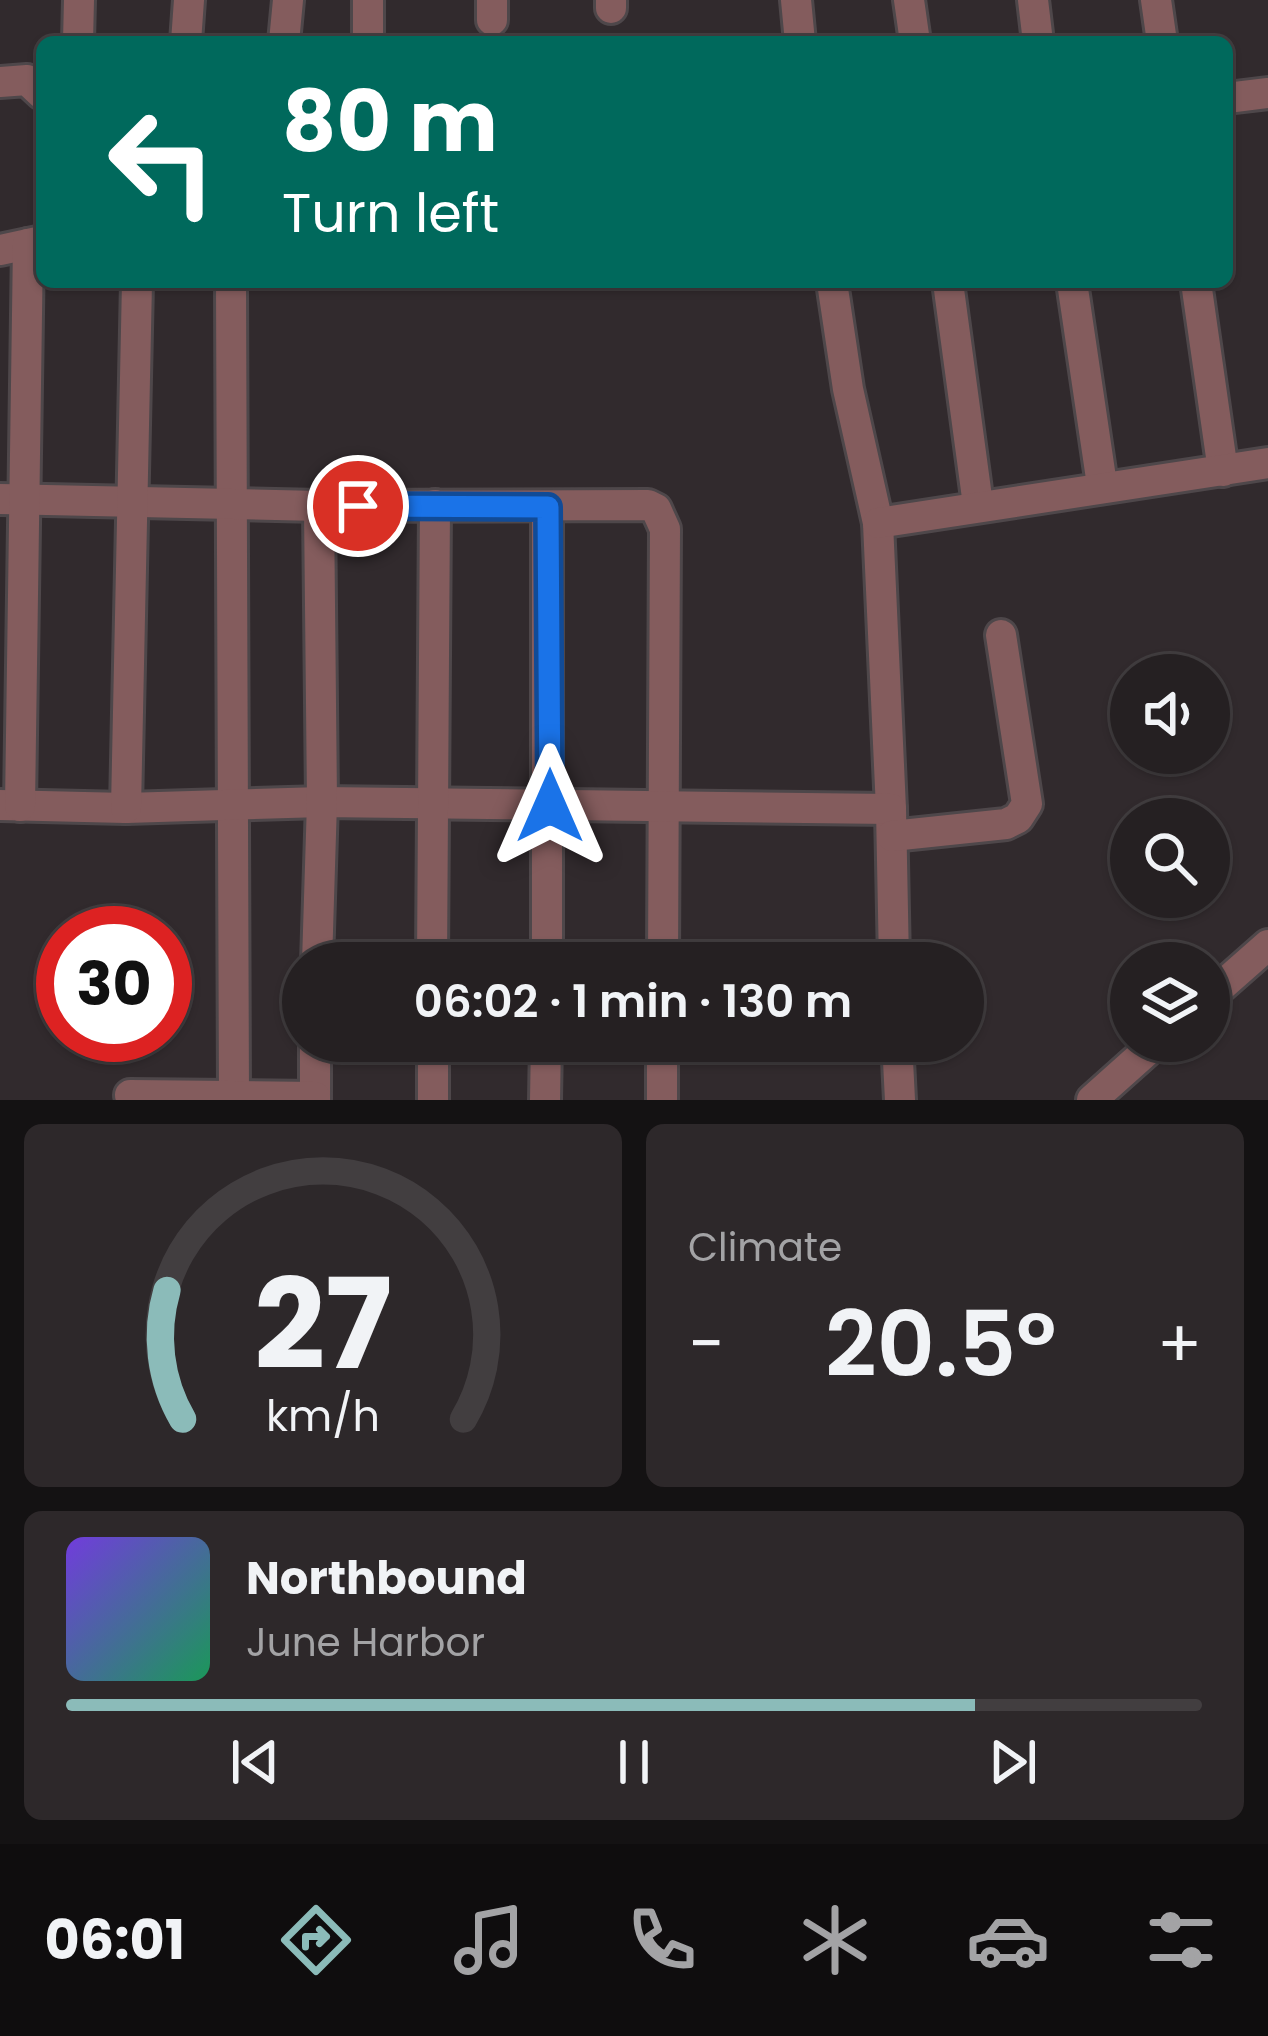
<!DOCTYPE html>
<html lang="en">
<head>
<meta charset="utf-8">
<style>
	body { margin:0; font-family:Poppins,sans-serif; background:#2d282a; color:#f1f3f6; height:100vh; display:flex; flex-direction:column; font-size:45px; white-space:nowrap }
	* { box-sizing:border-box; margin:0 }
	p { font-size:39px; color:#a3a3a5 }
	.icon { flex:none; width:66px; height:66px; fill:none; stroke:currentColor; stroke-width:2; stroke-linecap:round; stroke-linejoin:round }
	.map { position:relative; height:1100px; overflow:hidden }
	.panel { display:flex; flex-direction:column; gap:24px; padding:24px; background:#141213; flex:1 }
	.panel>* { flex:none }
	.hud { position:absolute; left:36px; top:36px; width:1197px; height:252px; border-radius:18px; box-shadow:0 3px 9px #0004,0 0 0 3px #423e40; background:#00695c; color:#fff; overflow:hidden }
	.controls { position:absolute; left:1110px; top:654px; display:grid; gap:24px }
	.controls a { display:grid; place-items:center; width:120px; height:120px; border-radius:50%; background:#252022; box-shadow:0 3px 9px #0004,0 0 0 3px #423e40; font-size:60px }
	.speed { position:absolute; left:36px; top:906px; display:flex; gap:24px; font-size:60px; font-weight:700; text-align:center }
	.speed>* { display:grid; place-content:center; width:156px; height:156px; border-radius:50%; background:#252022; box-shadow:0 3px 9px #0004,0 0 0 3px #423e40; line-height:1 }
	.speed .limit { border:18px solid #d22; background:#fff; color:#111 }
	.pin { position:absolute; display:grid; place-items:center; width:102px; height:102px; color:#fff; margin:-51px; border:6px solid #fff; border-radius:50%; box-shadow:0 3px 12px #0007 }
	.me { position:absolute; width:132px; margin:-66px; rotate:0deg; stroke-linejoin:round; filter:drop-shadow(0 0 9px #0008) }
	.turn { display:flex; align-items:center; gap:42px; height:252px; padding:0 48px; font-size:54px }
	.turn .icon { width:156px; height:156px; stroke-width:2.5 }
	.turn b { display:block; font-size:84px; line-height:102px }
	.big { font-size:90px; font-weight:600; line-height:1.1 }
	.panel .card { flex:1; display:flex; flex-direction:column; justify-content:center; gap:18px; min-width:0; padding:0 42px; border-radius:18px; background:#2d282a }
	.panel .dial { align-items:center; gap:0 }
	.dial svg { height:312px; overflow:visible; fill:none; stroke:#423e40; stroke-width:7; stroke-linecap:round; text-anchor:middle }
	.dial text { fill:#f1f3f6; stroke:none }
	.song { display:flex; align-items:center; gap:36px }
	.cover { width:144px; height:144px; border-radius:18px; background:linear-gradient(135deg,hsl(260 70% 55%),hsl(150 70% 35%)) }
	.played { height:12px; border-radius:6px; background:linear-gradient(90deg,#8bbbb9 80%,#423e40 80%) }
	.keys { display:flex; justify-content:space-around; direction:ltr }
	.heat { display:flex; justify-content:space-between; align-items:center; font-size:66px; direction:ltr }
	.panel .tiles { flex:1; display:grid; gap:24px; grid-template-columns:1fr 1fr }
	.card:last-child { grid-column:span 2 }
	.trip { position:absolute; left:282px; top:942px; width:702px; height:120px; border-radius:60px; background:#252022; box-shadow:0 3px 9px #0004,0 0 0 3px #423e40; font-weight:600; line-height:120px; text-align:center }
	.tab-bar { display:flex; height:192px; justify-content:space-around; align-items:center; background:#0f0d0e; color:#a3a3a5 }
	.tab-bar .icon { width:84px; height:84px }
	.tab-bar .current { color:#8bbbb9 }
	.tab-bar b { font-size:54px; color:#f1f3f6 }
	.map>svg:first-child { display:block }
</style>
</head>
<body>
<div class="map">
<svg width="1268" height="1100" viewBox="0 0 1268 1100">
	<rect width="100%" height="100%" fill="#312a2d"/>
	<g fill="none" stroke-linecap="round" stroke-linejoin="round">
		<g stroke="#4e474a" stroke-width="36">
			<g id="minor">
				<path d="M368 0V42"/>
				<path d="M492 0V20"/>
				<path d="M611 0V8"/>
				<path d="M796 0 800 42"/>
				<path d="M909 0 915 42"/>
				<path d="M1033 0 1038 42"/>
				<path d="M1156 0 1162 42"/>
				<path d="M78 42 79 0"/>
				<path d="M186 42 189 0"/>
				<path d="M284 42 288 0"/>
				<path d="M0 82 27 80 42 94"/>
				<path d="M1227 98 1268 93"/>
				<path d="M0 250 42 241"/>
				<path d="M231 282 234 1096"/>
				<path d="M832 282 848 389 878 523 891 809 894 963"/>
				<path d="M948 282 978 505"/>
				<path d="M1072 282 1102 485"/>
				<path d="M1196 282 1223 471"/>
				<path d="M0 499 319 506 648 505 656 509 665 529 663 963"/>
				<path d="M878 523 1268 463"/>
				<path d="M0 805 126 808 322 802 891 809"/>
				<path d="M20 806 28 244"/>
				<path d="M126 808 137 282"/>
				<path d="M892 836 1006 824 1018 818 1027 804 1001 635"/>
				<path d="M317 963 322 802 319 506"/>
				<path d="M432 963 435 505"/>
				<path d="M547 963V507"/>
				<path d="M1209 997 1268 945"/>
				<path d="M315 1041V1100"/>
				<path d="M433 1041V1100"/>
				<path d="M897 1041 900 1100"/>
				<path d="M130 1095 315 1097"/>
				<path d="M545 1100 546 1041"/>
				<path d="M662 1100V1041"/>
				<path d="M1092 1100 1158 1041"/>
			</g>
		</g>
		<use href="#minor" stroke="#845c5d" stroke-width="30"/>
	</g>
	<g fill="none" stroke-linecap="round" stroke-linejoin="round">
		<g stroke="#114b97" stroke-width="30">
			<path id="route" d="M358 506 548 507 550 806"/>
		</g>
		<use href="#route" stroke="#1a73e8" stroke-width="21"/>
	</g>
</svg>
<div class="controls">
<a><svg class="icon" aria-label="sound" viewBox="0 0 24 24"><path d="M4 9h4l5-4v14l-5-4H4zM17 9q2 3 0 6"/></svg></a>
<a><svg class="icon" aria-label="search" viewBox="0 0 24 24"><circle cx="10" cy="10" r="6"/><path d="M15 15l6 6"/></svg></a>
<a><svg class="icon" aria-label="layers" viewBox="0 0 24 24"><path d="M12 4l9 5-9 5-9-5zM3 14l9 5 9-5"/></svg></a>
</div>
<div class="speed"><div class="limit">30</div></div>
<div class="pin" style="left:358px;top:506px;background:#d93025"><svg class="icon" aria-label="arrive" viewBox="0 0 24 24"><path d="M6 21V4h12l-3 4 3 4H6"/></svg></div>
<svg class="me" style="left:550px;top:806px" viewBox="-20 -20 40 40"><path d="M0-17L14 15 0 8-14 15z" fill="#1a73e8" stroke="#fff" stroke-width="4"/></svg>
<div class="trip">06:02 · 1 min · 130 m</div>
<div class="hud">
<div class="turn"><svg class="icon" aria-label="left" viewBox="0 0 24 24"><path d="M17 20v-9H6M10 6l-5 5 5 5"/></svg><div><b>80 m</b>Turn left</div></div>
</div>
</div>
<section class="panel">
<div class="tiles">
<div class="card dial"><svg viewBox="0 0 100 80">
<path d="M14 69A42 42 0 1 1 86 69"/>
<path d="M14 69A42 42 0 0 1 10 36" stroke="#8bbbb9"/>
<text x="50" y="56" font-size="32" font-weight="700">27</text>
<text x="50" y="72" font-size="11">km/h</text>
</svg></div>
<div class="card"><p>Climate</p>
<div class="heat"><a>−</a><b class="big">20.5°</b><a>+</a></div>
</div>
<div class="card">
<div class="song"><i class="cover"></i><div><b>Northbound</b><p>June Harbor</p></div></div>
<div class="played"></div>
<div class="keys"><svg class="icon" aria-label="previous" viewBox="0 0 24 24"><path d="M18 5L8 12l10 7zM5 5v14"/></svg><svg class="icon" aria-label="pause" viewBox="0 0 24 24"><path d="M8 5v14M16 5v14"/></svg><svg class="icon" aria-label="next" viewBox="0 0 24 24"><path d="M6 5l10 7-10 7zM19 5v14"/></svg></div>
</div>
</div>
</section>
<nav class="tab-bar">
<b>06:01</b>
<svg class="icon current" aria-label="directions" viewBox="0 0 24 24"><path d="M12 3l9 9-9 9-9-9zM9 14v-3h6M13 9l2 2-2 2"/></svg>
<svg class="icon" aria-label="music" viewBox="0 0 24 24"><path d="M9 18V5l10-2v13"/><circle cx="6" cy="18" r="3"/><circle cx="16" cy="16" r="3"/></svg>
<svg class="icon" aria-label="phone" viewBox="0 0 24 24"><path d="M5 4h4l2 5-3 2q2 4 5 5l2-3 5 2v4C11 20 4 13 5 4z"/></svg>
<svg class="icon" aria-label="climate" viewBox="0 0 24 24"><path d="M12 3v18M4 7l16 10M4 17L20 7"/></svg>
<svg class="icon" aria-label="car" viewBox="0 0 24 24"><path d="M5 17H2v-5l4-1 3-4h7l3 4 3 1v5h-3M9 17h6M6 11h13"/><circle cx="7" cy="17" r="2"/><circle cx="17" cy="17" r="2"/></svg>
<svg class="icon" aria-label="filters" viewBox="0 0 24 24"><path d="M4 7h16M4 17h16"/><circle cx="9" cy="7" r="2"/><circle cx="15" cy="17" r="2"/></svg>
</nav>
</body>
</html>
